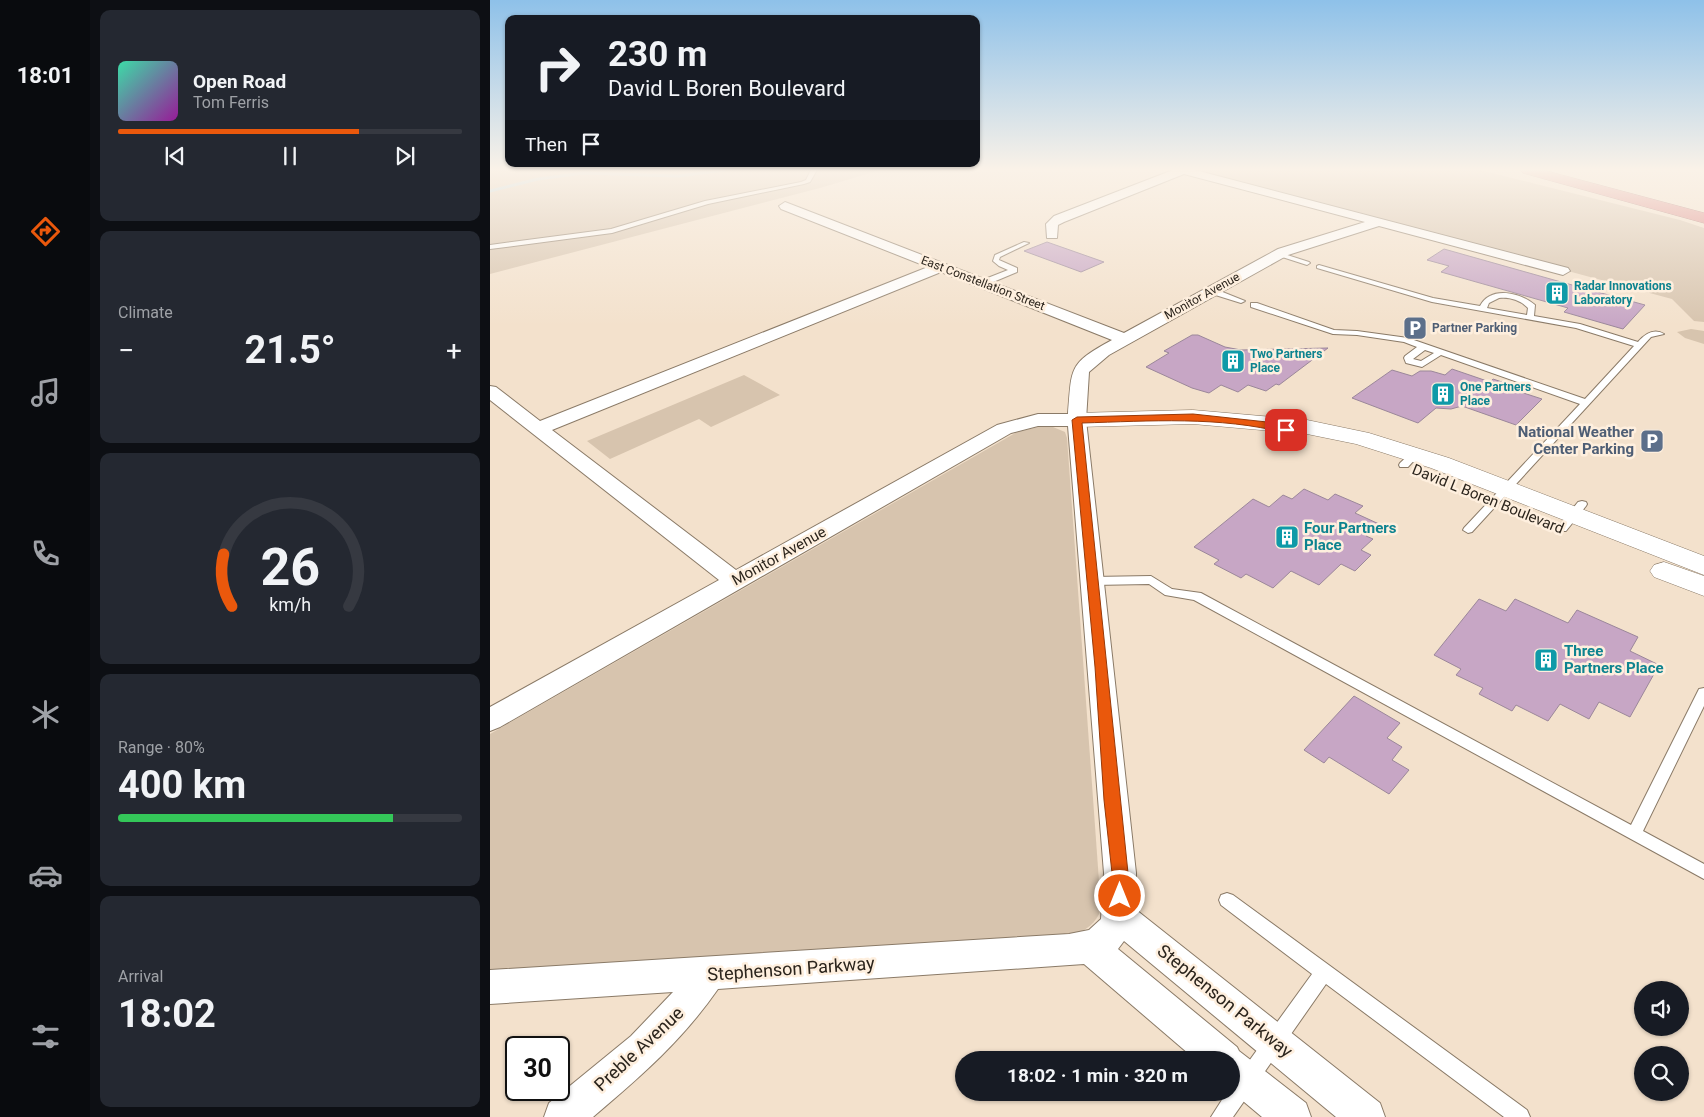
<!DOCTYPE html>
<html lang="en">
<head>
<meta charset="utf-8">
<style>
	body { margin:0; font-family:Roboto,sans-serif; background:#242831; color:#f1f3f6; height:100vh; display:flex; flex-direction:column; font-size:19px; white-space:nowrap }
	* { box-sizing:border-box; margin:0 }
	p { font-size:16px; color:#9ea1a6 }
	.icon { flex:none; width:28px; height:28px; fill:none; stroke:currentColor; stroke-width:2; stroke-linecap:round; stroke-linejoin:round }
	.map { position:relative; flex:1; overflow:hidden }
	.details { display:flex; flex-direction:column; gap:10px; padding:10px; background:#0d0f14; width:400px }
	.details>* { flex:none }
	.banner { position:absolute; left:15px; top:15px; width:475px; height:152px; border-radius:10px; box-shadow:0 1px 4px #0004; background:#171b24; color:#f1f3f6; overflow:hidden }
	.fabs { position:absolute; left:1144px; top:981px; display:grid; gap:10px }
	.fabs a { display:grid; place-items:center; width:55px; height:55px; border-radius:50%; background:#171b24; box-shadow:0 1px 4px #0004; font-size:25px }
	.speed { position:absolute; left:15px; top:1036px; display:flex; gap:10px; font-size:25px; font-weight:700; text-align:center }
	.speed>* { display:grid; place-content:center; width:65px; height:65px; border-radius:50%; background:#171b24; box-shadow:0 1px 4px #0004; line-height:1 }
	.speed .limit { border:2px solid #111; border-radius:8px; background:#fff; color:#111 }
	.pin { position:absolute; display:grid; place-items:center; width:42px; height:42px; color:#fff; margin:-21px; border-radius:10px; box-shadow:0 2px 8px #0006 }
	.me { position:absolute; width:55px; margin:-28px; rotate:0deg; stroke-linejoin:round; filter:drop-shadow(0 0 4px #0008) }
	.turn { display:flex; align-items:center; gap:18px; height:105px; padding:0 20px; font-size:22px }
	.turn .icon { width:65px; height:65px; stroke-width:2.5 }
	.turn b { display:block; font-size:35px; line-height:42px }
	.then { display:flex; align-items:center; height:48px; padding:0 20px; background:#0003; gap:10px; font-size:19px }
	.big { font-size:38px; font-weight:700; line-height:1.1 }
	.details .widget { flex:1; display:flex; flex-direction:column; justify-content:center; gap:8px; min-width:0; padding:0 18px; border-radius:10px; background:#242831 }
	.details .dial { align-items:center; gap:0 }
	.dial svg { height:130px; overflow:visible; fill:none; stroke:#363941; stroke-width:7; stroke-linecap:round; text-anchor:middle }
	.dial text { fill:#f1f3f6; stroke:none }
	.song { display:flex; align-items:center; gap:15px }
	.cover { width:60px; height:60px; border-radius:8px; background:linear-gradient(135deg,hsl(160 70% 55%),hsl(300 70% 35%)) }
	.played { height:5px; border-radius:2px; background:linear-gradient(90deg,#ea580c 70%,#363941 70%) }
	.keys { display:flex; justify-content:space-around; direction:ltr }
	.heat { display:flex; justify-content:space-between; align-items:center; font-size:28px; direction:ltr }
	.charge { height:8px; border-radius:4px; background:linear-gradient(90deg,#34c759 80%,#363941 0) }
	.trip { position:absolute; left:465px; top:1051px; width:285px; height:50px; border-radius:25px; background:#171b24; box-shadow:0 1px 4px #0004; font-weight:700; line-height:50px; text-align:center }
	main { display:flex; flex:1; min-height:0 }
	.tab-bar { display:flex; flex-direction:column; width:90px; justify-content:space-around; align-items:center; background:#090b0e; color:#9ea1a6 }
	.tab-bar .icon { width:35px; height:35px }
	.tab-bar .current { color:#ea580c }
	.tab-bar b { font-size:22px; color:#f1f3f6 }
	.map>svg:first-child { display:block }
</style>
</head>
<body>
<main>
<nav class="tab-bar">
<b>18:01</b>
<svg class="icon current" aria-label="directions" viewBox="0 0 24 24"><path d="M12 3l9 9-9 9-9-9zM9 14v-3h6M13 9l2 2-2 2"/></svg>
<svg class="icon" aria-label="music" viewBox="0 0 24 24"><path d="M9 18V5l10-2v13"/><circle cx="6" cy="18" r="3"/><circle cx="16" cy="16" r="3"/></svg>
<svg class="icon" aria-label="phone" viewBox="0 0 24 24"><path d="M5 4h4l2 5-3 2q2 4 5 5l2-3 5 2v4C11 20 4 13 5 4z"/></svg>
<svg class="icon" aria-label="climate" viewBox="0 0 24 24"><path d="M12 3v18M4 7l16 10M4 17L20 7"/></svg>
<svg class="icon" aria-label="car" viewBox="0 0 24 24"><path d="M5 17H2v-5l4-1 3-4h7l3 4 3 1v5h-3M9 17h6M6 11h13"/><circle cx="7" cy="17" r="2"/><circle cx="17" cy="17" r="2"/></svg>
<svg class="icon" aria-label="filters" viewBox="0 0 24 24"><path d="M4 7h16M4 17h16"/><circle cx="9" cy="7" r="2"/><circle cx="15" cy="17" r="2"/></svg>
</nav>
<section class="details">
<div class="widget">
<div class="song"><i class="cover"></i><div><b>Open Road</b><p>Tom Ferris</p></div></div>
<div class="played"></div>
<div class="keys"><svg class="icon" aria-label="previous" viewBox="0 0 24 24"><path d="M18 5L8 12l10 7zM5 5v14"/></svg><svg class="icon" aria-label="pause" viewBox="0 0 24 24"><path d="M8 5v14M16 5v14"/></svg><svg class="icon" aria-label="next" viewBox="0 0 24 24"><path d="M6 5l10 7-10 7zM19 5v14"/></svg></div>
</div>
<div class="widget"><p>Climate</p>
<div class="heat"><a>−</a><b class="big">21.5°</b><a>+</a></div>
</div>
<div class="widget dial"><svg viewBox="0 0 100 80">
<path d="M14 69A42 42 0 1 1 86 69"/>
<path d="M14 69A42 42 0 0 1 9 37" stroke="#ea580c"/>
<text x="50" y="56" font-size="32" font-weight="700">26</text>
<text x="50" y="72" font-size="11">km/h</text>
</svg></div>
<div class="widget"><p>Range · 80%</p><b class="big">400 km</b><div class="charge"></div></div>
<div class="widget"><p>Arrival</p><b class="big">18:02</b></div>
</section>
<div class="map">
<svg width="1214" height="1117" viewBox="0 0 1214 1117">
	<rect width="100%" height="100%" fill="#f3e1cc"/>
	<g fill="#d7c4ae">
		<path d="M0 170H390L330 188 0 274Z"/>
		<path d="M702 170H990L1190 220 1214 228V322L1204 321 1182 299Z"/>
		<path d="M1201 329 1214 331V344L1195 338 1187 332Z"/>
		<path d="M254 375 290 395 221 427 209 419 120 459 97 441Z"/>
		<path d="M553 426 563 427 575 432 577 438 611 909C606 924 597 929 583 936L0 973V734L527 432Z"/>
	</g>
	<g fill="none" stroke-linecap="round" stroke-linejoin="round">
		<path stroke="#a7d4eb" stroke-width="3" d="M0 191 48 179 93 173 188 176 235 170"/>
	</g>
	<g fill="#c7a6c5" stroke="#9b879a">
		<path d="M557 242 577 249 614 262 591 272 534 251Z"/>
		<path d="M954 249 1064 280 1155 305 1133 329 1074 312 1078 308 951 272 959 266 937 260Z"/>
		<path d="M702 335H708L735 347 751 350 838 348 789 385 786 384 776 391 758 385 748 392 731 385 719 393 702 388 656 367 679 353 674 351Z"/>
		<path d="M962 369 1000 382 1003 379 1021 385 1018 388 1052 399 1026 425 972 406 961 409 946 408 928 423 862 398 902 370 922 376 930 371H941L955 375Z"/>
		<path d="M814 489 838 500 845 494 873 506 865 513 889 524 876 536 883 539 871 550 881 555 865 571 851 564 829 585 801 571 783 588 756 574 751 578 724 564 729 560 704 547 763 499 779 507 793 495 802 499Z"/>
		<path d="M989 599 1016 611 1025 599 1078 623 1087 610 1148 637 1140 651 1169 665 1140 717 1109 702 1099 719 1070 704 1058 721 1026 705 1022 711 989 694 993 688 966 675 971 669 944 655Z"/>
		<path d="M864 696 910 723 897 738 912 747 902 760 919 770 899 794 839 757 834 763 814 750Z"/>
	</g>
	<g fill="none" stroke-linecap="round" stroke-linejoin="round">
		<g stroke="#8a7a67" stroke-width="2">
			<g id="lane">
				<path d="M321 170H327L320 182 314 184 218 204 122 233 0 249V245L121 229 215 201 311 182 316 180Z"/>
				<path d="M534 242 539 243 510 257 509 260 527 268V272L496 285H490V281L518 270 509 266 503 261 505 255Z"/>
				<path d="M788 252 819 262 820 263 817 265 786 255V253Z"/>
				<path d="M829 265 943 298 990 306C1001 285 1031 293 1045 305L1044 316 1090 324 1148 342C1155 334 1164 328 1174 334L1161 337 982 532 978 533 973 530 974 528 1090 404 951 355 932 367 916 363 914 358 915 356 927 347 914 342 867 335 843 334 761 307V303H767L844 330 867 331 918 338 1095 399 1144 346 1086 328 942 302 827 268V266ZM1009 298C1020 297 1030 300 1038 308L1037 315 997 308 999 303ZM935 350 944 353 931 361 923 359Z"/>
				<path d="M719 289H725L755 301 751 303 719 293Z"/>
				<path d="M925 451 930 454 928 456 918 467H910L909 465 910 463 922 452Z"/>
				<path d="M1092 501 1096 502 1097 504 1096 506 1076 531H1068L1067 529 1068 527 1088 502Z"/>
				<path d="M661 576 682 589 711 593 1141 825 1209 689 1214 688V706L1153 831 1214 864V879L704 600 675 595 659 584 603 585 597 581 603 577Z"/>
				<path d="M737 893 743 895 1037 1110 1040 1117H1014L836 984 743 1117H721L737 1092H741V1086L822 974 731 905 729 900 731 895Z"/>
			</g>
		</g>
		<g stroke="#8a7a67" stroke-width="2">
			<path id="street" d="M683 170H705L1078 268 1080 271 1073 275 889 226 798 255 619 355 599 372 596 420 646 873 645 909 890 1103 895 1117H846L634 941 628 949 747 1047 749 1051 816 1103 821 1117H772L741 1091V1060H706L594 964 228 989C191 1042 151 1076 103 1117H54L59 1103 141 1036 183 992 0 1004V970L579 934 599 930 611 919 614 873 578 426H548L521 433 10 727 0 731V707L229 580 0 400V386L6 387 50 421 438 267 291 209 289 206 295 202 634 333 788 249 875 222 694 174 574 222 568 225 567 238H557L556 224 564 216ZM451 272 622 340C578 364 582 367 578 414H548L507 425 246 570 62 430Z"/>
		</g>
		<g stroke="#8a7a67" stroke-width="1">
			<g id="secondary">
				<path d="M703 410 817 420 879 433 959 458 1214 556V575L941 468 866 444 817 434 703 424 587 427 579 425 576 420 579 415 587 413Z"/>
				<path d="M1174 562 1214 576V596L1164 577 1160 571 1164 565Z"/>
			</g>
		</g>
		<g stroke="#9c605d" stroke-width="1">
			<path id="highway" d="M1031 170H1053L1214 213V223L1033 173Z"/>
		</g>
		<use href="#lane" fill="#fff" fill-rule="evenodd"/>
		<use href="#street" fill="#fff" fill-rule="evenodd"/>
		<use href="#secondary" fill="#fff" fill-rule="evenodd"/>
		<use href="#highway" fill="#d98080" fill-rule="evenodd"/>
	</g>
	<linearGradient id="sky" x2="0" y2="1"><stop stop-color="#8ec1e9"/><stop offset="0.52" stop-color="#faf2e8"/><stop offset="1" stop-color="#faf2e8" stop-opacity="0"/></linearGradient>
	<rect width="1214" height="326" fill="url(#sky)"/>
	<path fill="#ea580c" stroke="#983908" d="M703 414 777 422 801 430 796 433C729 416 660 421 592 423L638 873V896L636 901 630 903 624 901 622 896V873L614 800 605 667 582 420 587 417Z"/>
	<defs>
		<g id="building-square" transform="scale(1.25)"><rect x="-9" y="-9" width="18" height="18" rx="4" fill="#0f9aa8" stroke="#feefde"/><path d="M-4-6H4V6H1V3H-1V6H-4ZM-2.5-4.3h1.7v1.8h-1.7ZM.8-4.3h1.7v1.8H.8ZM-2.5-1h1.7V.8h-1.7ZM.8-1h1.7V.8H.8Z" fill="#fff"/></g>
		<g id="parking-square" transform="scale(1.25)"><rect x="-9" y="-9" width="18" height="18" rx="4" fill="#5c6f8a" stroke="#feefde"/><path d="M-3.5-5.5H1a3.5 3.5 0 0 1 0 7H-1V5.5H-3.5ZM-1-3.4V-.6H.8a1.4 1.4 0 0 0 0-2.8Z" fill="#fff"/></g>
	</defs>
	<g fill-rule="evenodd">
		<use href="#building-square" x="1067" y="293"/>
		<use href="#parking-square" x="925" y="328"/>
		<use href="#building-square" x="743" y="361"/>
		<use href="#building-square" x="953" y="394"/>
		<use href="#parking-square" x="1162" y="441"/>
		<use href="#building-square" x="797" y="537"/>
		<use href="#building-square" x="1056" y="660"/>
	</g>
	<g text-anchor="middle" stroke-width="5" stroke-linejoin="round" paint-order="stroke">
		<g font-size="12" fill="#2b241c" stroke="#feefde">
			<text transform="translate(493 283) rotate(21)" y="4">East Constellation Street</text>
			<text transform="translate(712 296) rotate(-29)" y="4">Monitor Avenue</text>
		</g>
		<g font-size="12" font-weight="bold" fill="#0d838f" stroke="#feefde" text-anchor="start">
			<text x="1084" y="290">Radar Innovations<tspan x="1084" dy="14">Laboratory</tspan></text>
			<text x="760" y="358">Two Partners<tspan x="760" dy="14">Place</tspan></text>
			<text x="970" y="391">One Partners<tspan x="970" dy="14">Place</tspan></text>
		</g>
		<g font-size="12" font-weight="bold" fill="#4e5e75" stroke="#feefde" text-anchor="start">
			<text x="942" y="332">Partner Parking</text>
		</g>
		<g font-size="15" font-weight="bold" fill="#4e5e75" stroke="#feefde" text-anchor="end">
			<text x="1144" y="437">National Weather<tspan x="1144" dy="17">Center Parking</tspan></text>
		</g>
		<g font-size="15" fill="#2b241c" stroke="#feefde">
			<text transform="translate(998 499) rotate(22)" y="5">David L Boren Boulevard</text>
			<text transform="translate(289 556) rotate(-29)" y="5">Monitor Avenue</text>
		</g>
		<g font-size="15" font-weight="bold" fill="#0d838f" stroke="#feefde" text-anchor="start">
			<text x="814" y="533">Four Partners<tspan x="814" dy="17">Place</tspan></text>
			<text x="1074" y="656">Three<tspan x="1074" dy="17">Partners Place</tspan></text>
		</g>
		<g font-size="18" fill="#2b241c" stroke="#feefde">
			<text transform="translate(301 969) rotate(-4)" y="6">Stephenson Parkway</text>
			<text transform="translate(735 1001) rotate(39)" y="6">Stephenson Parkway</text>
			<text transform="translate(149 1049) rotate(-43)" y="6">Preble Avenue</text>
		</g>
	</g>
</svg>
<div class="fabs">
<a><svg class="icon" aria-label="sound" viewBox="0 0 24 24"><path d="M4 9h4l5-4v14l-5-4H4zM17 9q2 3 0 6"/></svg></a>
<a><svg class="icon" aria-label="search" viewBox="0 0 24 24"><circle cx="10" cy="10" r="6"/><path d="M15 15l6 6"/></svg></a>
</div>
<div class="speed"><div class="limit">30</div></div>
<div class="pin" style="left:796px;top:430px;background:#d93025"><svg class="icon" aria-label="arrive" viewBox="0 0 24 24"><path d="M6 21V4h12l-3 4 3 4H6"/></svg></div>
<svg class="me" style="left:630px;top:896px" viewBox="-20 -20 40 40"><circle r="17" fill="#ea580c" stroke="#fff" stroke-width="3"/><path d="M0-11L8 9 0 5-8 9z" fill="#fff"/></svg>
<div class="trip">18:02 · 1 min · 320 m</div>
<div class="banner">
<div class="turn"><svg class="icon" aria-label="right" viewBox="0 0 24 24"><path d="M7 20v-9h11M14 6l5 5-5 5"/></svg><div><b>230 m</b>David L Boren Boulevard</div></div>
<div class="then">Then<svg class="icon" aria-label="arrive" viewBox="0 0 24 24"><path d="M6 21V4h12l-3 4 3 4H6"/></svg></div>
</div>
</div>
</main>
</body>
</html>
